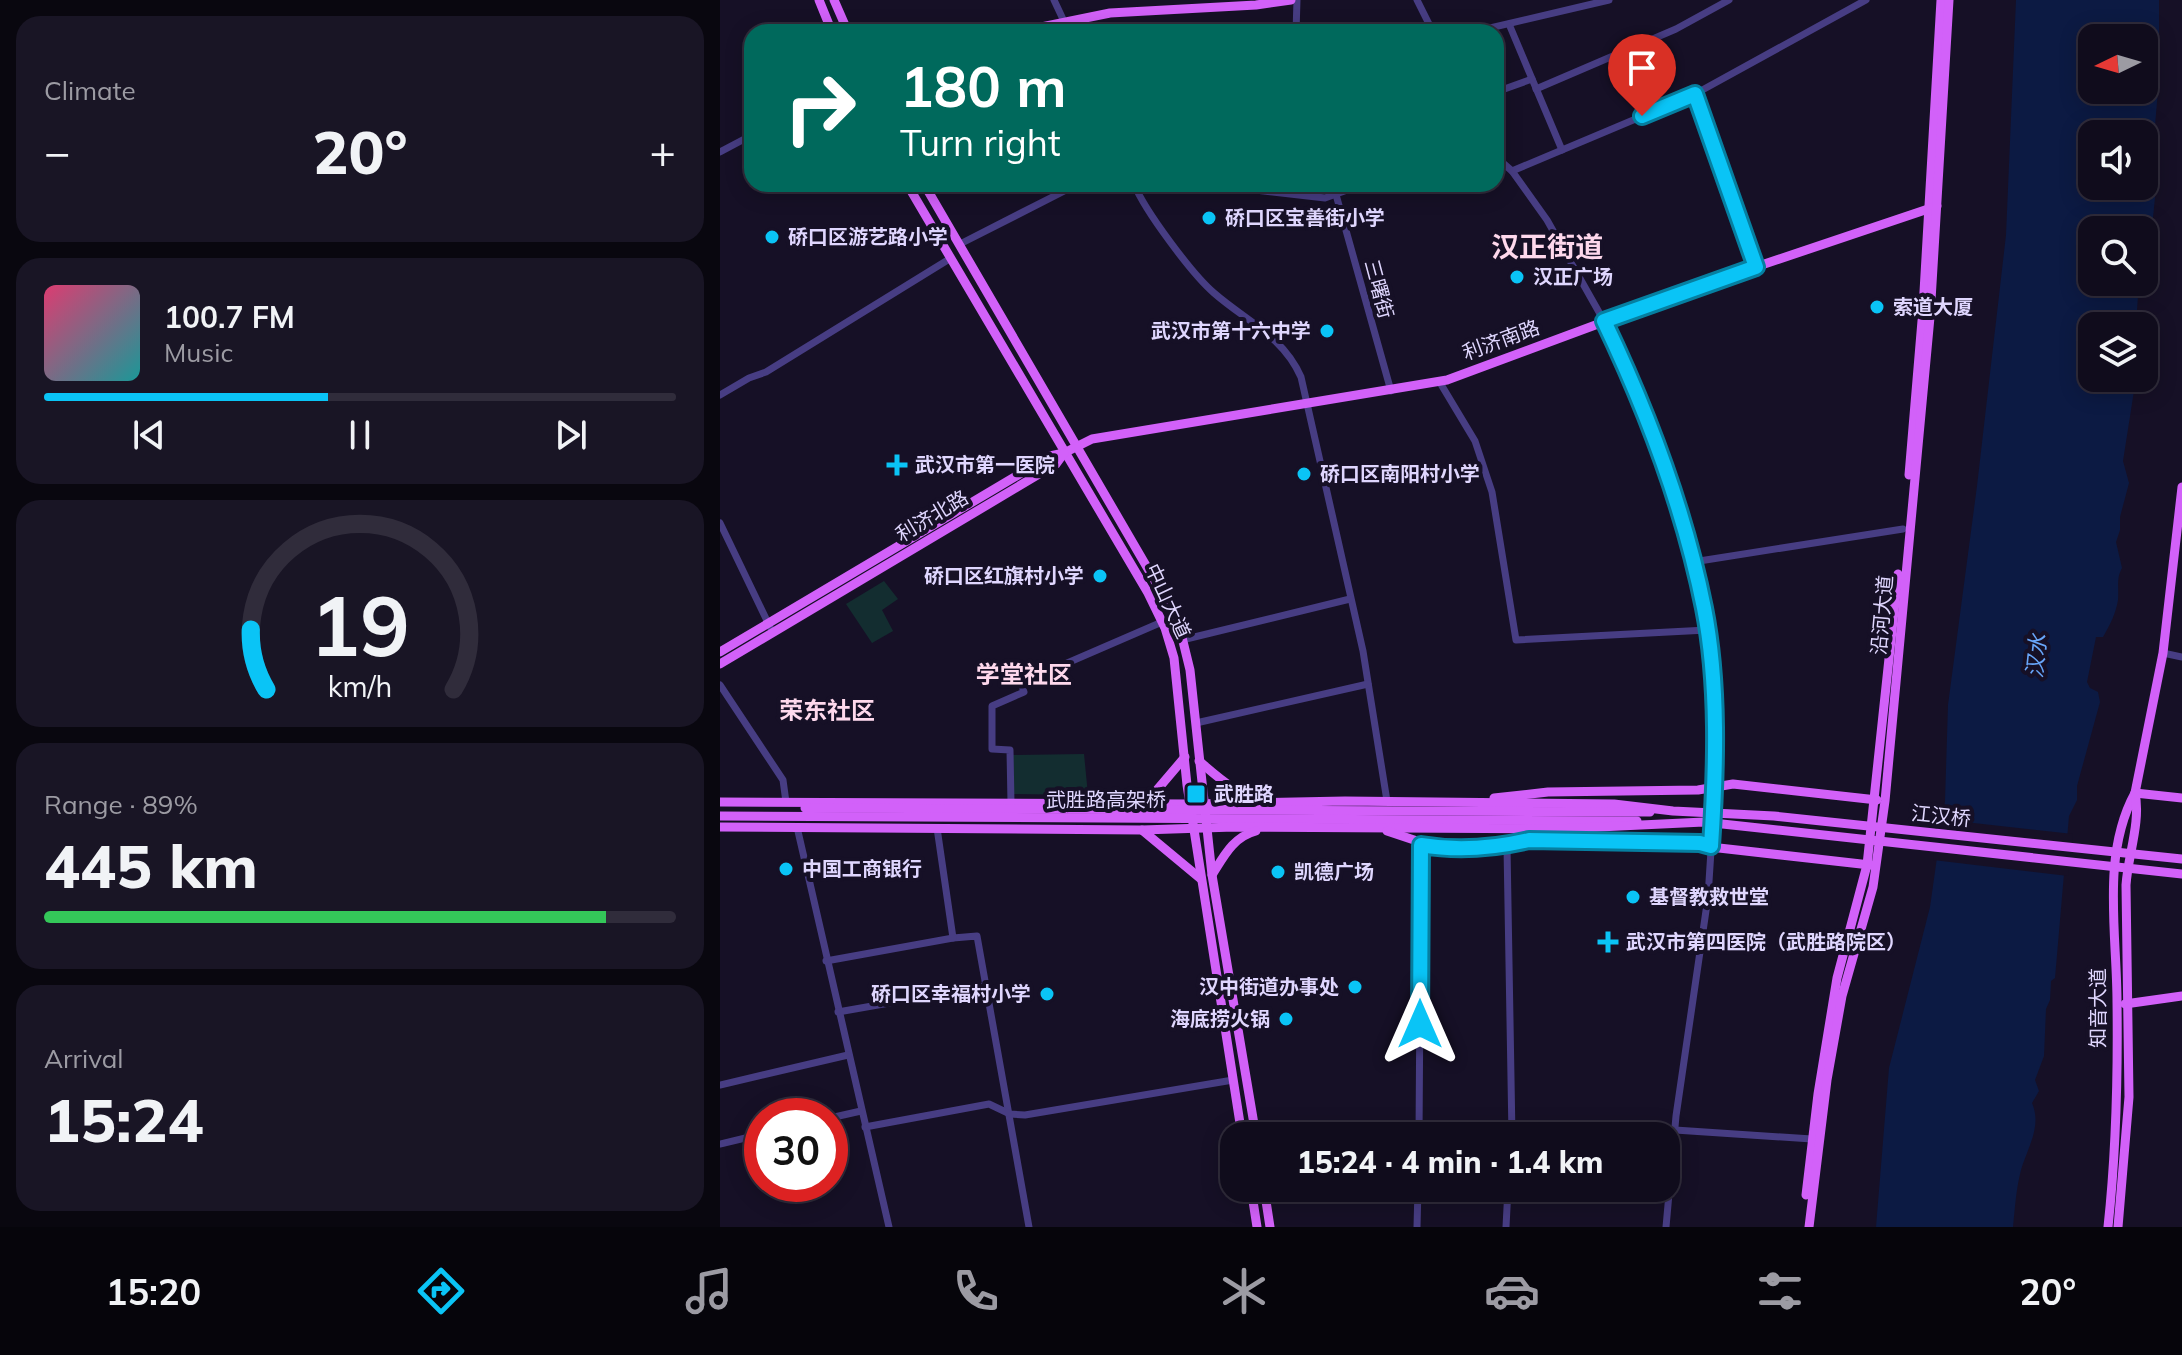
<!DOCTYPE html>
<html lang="en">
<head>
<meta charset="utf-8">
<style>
	body { margin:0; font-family:Mulish,"Noto Sans SC",sans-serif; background:#191525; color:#f1f3f6; height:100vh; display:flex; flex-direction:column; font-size:30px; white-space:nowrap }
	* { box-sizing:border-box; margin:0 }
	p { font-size:26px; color:#9c9ba3 }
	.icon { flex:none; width:44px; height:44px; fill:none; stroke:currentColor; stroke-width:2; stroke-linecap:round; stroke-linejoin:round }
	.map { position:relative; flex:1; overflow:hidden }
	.drawer { display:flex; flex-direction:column; gap:16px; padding:16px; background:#09070f; width:720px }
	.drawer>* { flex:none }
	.guide { position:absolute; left:24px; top:24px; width:760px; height:168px; border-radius:24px; box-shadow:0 4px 20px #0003,0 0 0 2px #302c3b; background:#00695c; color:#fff; overflow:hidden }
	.needle { width:52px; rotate:265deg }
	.controls { position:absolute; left:1358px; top:24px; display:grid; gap:16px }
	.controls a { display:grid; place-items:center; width:80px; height:80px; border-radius:16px; background:#100c1c; box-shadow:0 4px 20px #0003,0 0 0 2px #302c3b; font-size:40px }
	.speed { position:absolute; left:24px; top:1098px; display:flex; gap:16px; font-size:40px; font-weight:700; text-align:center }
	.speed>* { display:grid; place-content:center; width:104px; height:104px; border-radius:50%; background:#100c1c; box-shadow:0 4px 20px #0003,0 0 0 2px #302c3b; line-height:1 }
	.speed .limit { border:12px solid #d22; background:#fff; color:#111 }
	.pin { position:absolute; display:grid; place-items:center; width:68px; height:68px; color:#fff; margin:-82px -34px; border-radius:50% 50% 50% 0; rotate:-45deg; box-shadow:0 0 8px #0007 }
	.pin .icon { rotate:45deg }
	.me { position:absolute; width:88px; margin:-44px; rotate:0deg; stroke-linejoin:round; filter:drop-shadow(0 0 6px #0008) }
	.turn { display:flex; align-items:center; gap:28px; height:168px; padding:0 24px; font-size:36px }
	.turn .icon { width:104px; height:104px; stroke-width:2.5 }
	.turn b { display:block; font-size:56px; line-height:68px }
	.big { font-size:60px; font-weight:800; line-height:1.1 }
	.drawer .tile { flex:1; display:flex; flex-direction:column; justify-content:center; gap:12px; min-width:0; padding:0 28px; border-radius:24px; background:#191525 }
	.drawer .dial { align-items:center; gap:0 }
	.dial svg { height:208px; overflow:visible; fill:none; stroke:#302c3b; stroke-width:7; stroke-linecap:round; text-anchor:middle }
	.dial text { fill:#f1f3f6; stroke:none }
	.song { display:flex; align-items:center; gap:24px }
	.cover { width:96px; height:96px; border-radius:12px; background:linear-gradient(135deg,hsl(340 70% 55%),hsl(180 70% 35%)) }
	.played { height:8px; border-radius:4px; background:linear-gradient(90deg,#0ac4f6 45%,#302c3b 45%) }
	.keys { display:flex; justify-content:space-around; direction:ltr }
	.heat { display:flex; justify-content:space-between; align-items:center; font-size:44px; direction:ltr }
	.charge { height:12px; border-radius:6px; background:linear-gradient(90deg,#34c759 89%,#302c3b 0) }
	.trip { position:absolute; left:500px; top:1122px; width:460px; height:80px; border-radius:24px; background:#100c1c; box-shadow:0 4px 20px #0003,0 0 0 2px #302c3b; font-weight:800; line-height:80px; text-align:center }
	.menu { display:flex; height:128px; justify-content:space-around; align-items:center; background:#06050b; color:#9c9ba3 }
	.menu .icon { width:56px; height:56px }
	.menu .selected { color:#0ac4f6 }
	.menu b { font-size:36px; color:#f1f3f6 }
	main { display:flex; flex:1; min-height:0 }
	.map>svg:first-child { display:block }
</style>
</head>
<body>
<main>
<section class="drawer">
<div class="tile"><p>Climate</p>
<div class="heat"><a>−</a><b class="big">20°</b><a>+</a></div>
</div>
<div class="tile">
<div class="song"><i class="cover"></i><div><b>100.7 FM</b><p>Music</p></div></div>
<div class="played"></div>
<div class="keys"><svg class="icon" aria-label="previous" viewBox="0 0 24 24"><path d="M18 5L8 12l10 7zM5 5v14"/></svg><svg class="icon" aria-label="pause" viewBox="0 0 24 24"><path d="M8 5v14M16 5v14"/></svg><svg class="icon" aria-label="next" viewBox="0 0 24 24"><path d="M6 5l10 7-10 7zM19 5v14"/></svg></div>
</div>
<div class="tile dial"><svg viewBox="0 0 100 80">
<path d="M14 69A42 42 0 1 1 86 69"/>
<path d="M14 69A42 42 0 0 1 8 46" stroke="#0ac4f6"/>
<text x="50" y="56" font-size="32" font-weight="700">19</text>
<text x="50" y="72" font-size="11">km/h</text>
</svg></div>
<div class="tile"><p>Range · 89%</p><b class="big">445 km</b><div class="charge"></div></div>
<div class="tile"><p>Arrival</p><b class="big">15:24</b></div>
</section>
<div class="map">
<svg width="1462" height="1227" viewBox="0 0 1462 1227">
	<rect width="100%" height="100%" fill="#161026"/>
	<g fill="#132d30">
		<path d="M164 581 178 599 162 610 173 631 152 643 126 604Z"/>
		<path d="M364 754 368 795 294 794 293 755Z"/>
	</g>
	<path fill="#0c1a43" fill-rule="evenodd" d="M1296 0H1439V79L1434 137 1437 178 1429 257 1424 263V230H1372V282H1419L1417 310 1410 326H1372V378H1416L1403 461 1409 483 1400 517V530L1396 542 1402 568C1396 579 1399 587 1398 600 1396 613 1390 625 1383 637H1376L1367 682 1370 688 1378 692 1380 702 1357 786V800L1349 816 1335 978 1331 981 1330 1000 1326 1009 1324 1056 1315 1080 1319 1091 1312 1103C1322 1126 1308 1147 1301 1170 1296 1189 1295 1208 1293 1227H1156L1169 1068 1210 907 1225 801 1228 705 1257 486 1286 235ZM1372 38H1424V90H1372ZM1372 134H1424V186H1372Z"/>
	<path fill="#161026" d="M1218 819 1353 834 1348 876 1213 860Z"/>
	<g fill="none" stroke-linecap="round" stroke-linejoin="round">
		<g stroke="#473d83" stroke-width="7">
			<path d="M334 0 349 32"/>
			<path d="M697 0 713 32"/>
			<path d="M789 24 842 150"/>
			<path d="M576 32 577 0"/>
			<path d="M753 32 889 0"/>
			<path d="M816 89 956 29 1009 0"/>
			<path d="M776 92 812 79"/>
			<path d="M975 94 1036 267"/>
			<path d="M0 152 32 135"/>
			<path d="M776 157 792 171 827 220 884 321 911 376 947 474 985 610 996 773 988 897 956 1116 946 1227"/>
			<path d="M792 171 975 94 1146 0"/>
			<path d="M414 184C425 211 472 274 494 293 526 321 563 336 581 377L643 651 667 801"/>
			<path d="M484 184 605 198 644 184"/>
			<path d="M613 184 671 391"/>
			<path d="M417 190 446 184"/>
			<path d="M240 244 358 184"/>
			<path d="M719 381 755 441 772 492 796 640 987 630"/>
			<path d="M0 395 29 378 46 372 231 258"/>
			<path d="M0 523 50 627"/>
			<path d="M973 562 1183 529"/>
			<path d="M462 640 630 599"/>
			<path d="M1443 653 1462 657"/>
			<path d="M0 685 63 780 66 802"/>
			<path d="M476 723 648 684"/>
			<path d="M291 803 290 750 272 749V706L304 692 301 683 442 622"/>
			<path d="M77 827 169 1227"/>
			<path d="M217 828 233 938 257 936 309 1227"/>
			<path d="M787 847 792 1136"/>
			<path d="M106 961 233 938"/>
			<path d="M118 1012 266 986"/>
			<path d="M0 1085 128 1055"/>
			<path d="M110 1118 141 1111"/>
			<path d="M145 1127 269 1104 290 1114 305 1115 513 1080"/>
			<path d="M955 1130 1092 1139"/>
			<path d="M536 1134 699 1130H876"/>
			<path d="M699 1136 701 845"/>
			<path d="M0 1144 42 1134"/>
			<path d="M697 1227 698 1188"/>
			<path d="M786 1227 788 1188"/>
		</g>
		<g stroke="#d261f9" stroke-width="9">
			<path d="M99 0 112 32"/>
			<path d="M114 0 128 32"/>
			<path d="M296 32 390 13 536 5 571 0"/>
			<path d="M187 184 428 593 445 628 454 658 467 785 522 1136"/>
			<path d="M204 184 442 593 459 625 470 670 492 875 536 1136"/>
			<path d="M1189 475 1203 309 1221 0"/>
			<path d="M0 652 330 456 344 453 372 439 727 380 994 281 1217 206"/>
			<path d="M0 664 336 464 344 453"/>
			<path d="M479 761C499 778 517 795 543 800"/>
			<path d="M1415 793 1462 798"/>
			<path d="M774 798 828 792 978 790 1013 784 1157 800"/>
			<path d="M0 802 470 804 625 801 894 804 953 811 1054 816 1462 859"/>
			<path d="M425 804 465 757"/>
			<path d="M85 808 930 812"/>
			<path d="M0 816 917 821"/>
			<path d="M0 827 422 830 514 827 837 829 984 822 1462 874"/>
			<path d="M422 830 481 879"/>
			<path d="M667 831 715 847H787L809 840 980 843 999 848 1150 865"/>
			<path d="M492 875C504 856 513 837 536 831"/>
			<path d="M1405 1004 1462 996"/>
			<path d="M531 1188 537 1227"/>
			<path d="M544 1188 550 1227"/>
			<path d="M1086 1195 1098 1094 1117 978 1147 865 1178 574"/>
			<path d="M1089 1227 1107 1080 1122 996 1153 887 1165 801 1210 317 1229 0"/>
			<path d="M1388 1227C1396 1153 1398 1077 1397 1002 1397 934 1381 855 1415 793L1443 653 1462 487"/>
			<path d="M1398 1227 1409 1097 1406 885C1408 855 1421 822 1415 793"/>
		</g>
	</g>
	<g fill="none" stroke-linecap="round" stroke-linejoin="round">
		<g stroke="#067fa0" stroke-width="20">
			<path id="route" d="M700 1024 701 845C737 851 775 848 809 840L980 843 991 846C996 770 999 684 984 608 964 508 928 413 884 321L1036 267 975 94 922 116"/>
		</g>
		<use href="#route" stroke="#0ac4f6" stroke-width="14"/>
	</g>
	<g fill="#0ac4f6" stroke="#161026" stroke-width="3">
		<circle cx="489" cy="218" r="8"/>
		<circle cx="52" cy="237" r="8"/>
		<circle cx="797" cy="277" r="8"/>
		<circle cx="1157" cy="307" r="8"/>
		<circle cx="607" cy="331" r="8"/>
		<path d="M173 453h8v8h8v8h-8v8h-8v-8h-8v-8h8z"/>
		<circle cx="584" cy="474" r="8"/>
		<circle cx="380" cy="576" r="8"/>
		<rect x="466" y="784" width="20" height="20" rx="4"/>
		<circle cx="66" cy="869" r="8"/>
		<circle cx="558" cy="872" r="8"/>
		<circle cx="913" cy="897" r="8"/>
		<path d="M884 930h8v8h8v8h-8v8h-8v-8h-8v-8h8z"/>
		<circle cx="635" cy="987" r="8"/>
		<circle cx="327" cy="994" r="8"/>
		<circle cx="566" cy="1019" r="8"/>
	</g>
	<g text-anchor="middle" stroke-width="8" stroke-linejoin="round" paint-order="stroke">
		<g font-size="20" font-weight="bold" fill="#dfd6fe" stroke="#161026" text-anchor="start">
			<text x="505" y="225">硚口区宝善街小学</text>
			<text x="68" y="244">硚口区游艺路小学</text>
			<text x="813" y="284">汉正广场</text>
			<text x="1173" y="314">索道大厦</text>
			<text x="591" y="338" text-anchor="end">武汉市第十六中学</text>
			<text x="195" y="472">武汉市第一医院</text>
			<text x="600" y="481">硚口区南阳村小学</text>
			<text x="364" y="583" text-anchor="end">硚口区红旗村小学</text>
			<text x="494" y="801">武胜路</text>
			<text x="82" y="876">中国工商银行</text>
			<text x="574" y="879">凯德广场</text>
			<text x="929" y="904">基督教救世堂</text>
			<text x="906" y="949">武汉市第四医院（武胜路院区）</text>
			<text x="619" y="994" text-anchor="end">汉中街道办事处</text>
			<text x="311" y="1001" text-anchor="end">硚口区幸福村小学</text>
			<text x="550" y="1026" text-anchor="end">海底捞火锅</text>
		</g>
		<g font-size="20" fill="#dfd6fe" stroke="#161026">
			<text transform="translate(659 289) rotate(75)" y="7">三曙街</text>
			<text transform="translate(781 340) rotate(-20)" y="7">利济南路</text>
			<text transform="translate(212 516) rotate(-31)" y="7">利济北路</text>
			<text transform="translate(448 601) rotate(65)" y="7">中山大道</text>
			<text transform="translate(1162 615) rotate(-85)" y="7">沿河大道</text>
			<text x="386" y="807">武胜路高架桥</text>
			<text transform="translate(1221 816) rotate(6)" y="7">江汉桥</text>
			<text transform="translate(1378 1008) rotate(-90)" y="7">知音大道</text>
		</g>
		<g font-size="22" font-style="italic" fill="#68a6fa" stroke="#161026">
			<text transform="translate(1316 656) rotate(-84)" y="8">汉水</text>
		</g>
		<g font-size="24" font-weight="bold" fill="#fed8ec" stroke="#161026">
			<text x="304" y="683">学堂社区</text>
			<text x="107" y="719">荣东社区</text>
		</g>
		<g font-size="28" font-weight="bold" fill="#fed8ec" stroke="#161026">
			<text x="827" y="257">汉正街道</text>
		</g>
	</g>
</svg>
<div class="controls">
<a><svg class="needle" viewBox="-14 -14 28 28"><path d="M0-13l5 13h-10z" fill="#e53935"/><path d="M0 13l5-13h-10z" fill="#9c9ba3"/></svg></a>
<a><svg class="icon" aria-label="sound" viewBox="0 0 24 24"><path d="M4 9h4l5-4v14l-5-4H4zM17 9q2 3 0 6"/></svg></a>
<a><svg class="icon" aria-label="search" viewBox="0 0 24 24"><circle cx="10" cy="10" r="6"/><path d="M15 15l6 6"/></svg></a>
<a><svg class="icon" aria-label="layers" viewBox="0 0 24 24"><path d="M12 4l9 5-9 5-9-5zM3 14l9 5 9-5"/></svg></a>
</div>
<div class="speed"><div class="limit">30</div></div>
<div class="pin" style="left:922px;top:116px;background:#d93025"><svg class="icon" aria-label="arrive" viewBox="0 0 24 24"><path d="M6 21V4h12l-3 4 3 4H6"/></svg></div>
<svg class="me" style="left:700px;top:1024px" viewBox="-20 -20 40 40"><path d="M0-17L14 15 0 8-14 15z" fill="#0ac4f6" stroke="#fff" stroke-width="4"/></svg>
<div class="trip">15:24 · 4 min · 1.4 km</div>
<div class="guide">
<div class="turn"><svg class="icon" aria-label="right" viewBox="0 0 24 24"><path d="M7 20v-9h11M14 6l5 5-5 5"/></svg><div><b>180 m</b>Turn right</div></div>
</div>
</div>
</main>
<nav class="menu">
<b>15:20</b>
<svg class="icon selected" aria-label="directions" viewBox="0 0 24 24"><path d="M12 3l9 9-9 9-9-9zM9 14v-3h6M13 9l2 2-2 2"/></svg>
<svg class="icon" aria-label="music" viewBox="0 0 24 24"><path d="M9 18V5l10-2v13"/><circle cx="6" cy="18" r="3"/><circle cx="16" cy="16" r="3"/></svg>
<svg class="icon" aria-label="phone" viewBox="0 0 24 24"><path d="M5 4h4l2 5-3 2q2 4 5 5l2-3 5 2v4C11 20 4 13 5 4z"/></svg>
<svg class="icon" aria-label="climate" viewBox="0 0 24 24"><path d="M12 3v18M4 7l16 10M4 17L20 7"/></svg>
<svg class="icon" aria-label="car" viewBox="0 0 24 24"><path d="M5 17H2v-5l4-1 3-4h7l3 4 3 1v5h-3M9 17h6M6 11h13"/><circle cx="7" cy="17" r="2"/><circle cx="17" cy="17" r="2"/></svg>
<svg class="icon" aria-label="filters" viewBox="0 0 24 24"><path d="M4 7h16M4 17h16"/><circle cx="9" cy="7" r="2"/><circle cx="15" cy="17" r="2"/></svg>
<b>20°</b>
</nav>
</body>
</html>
